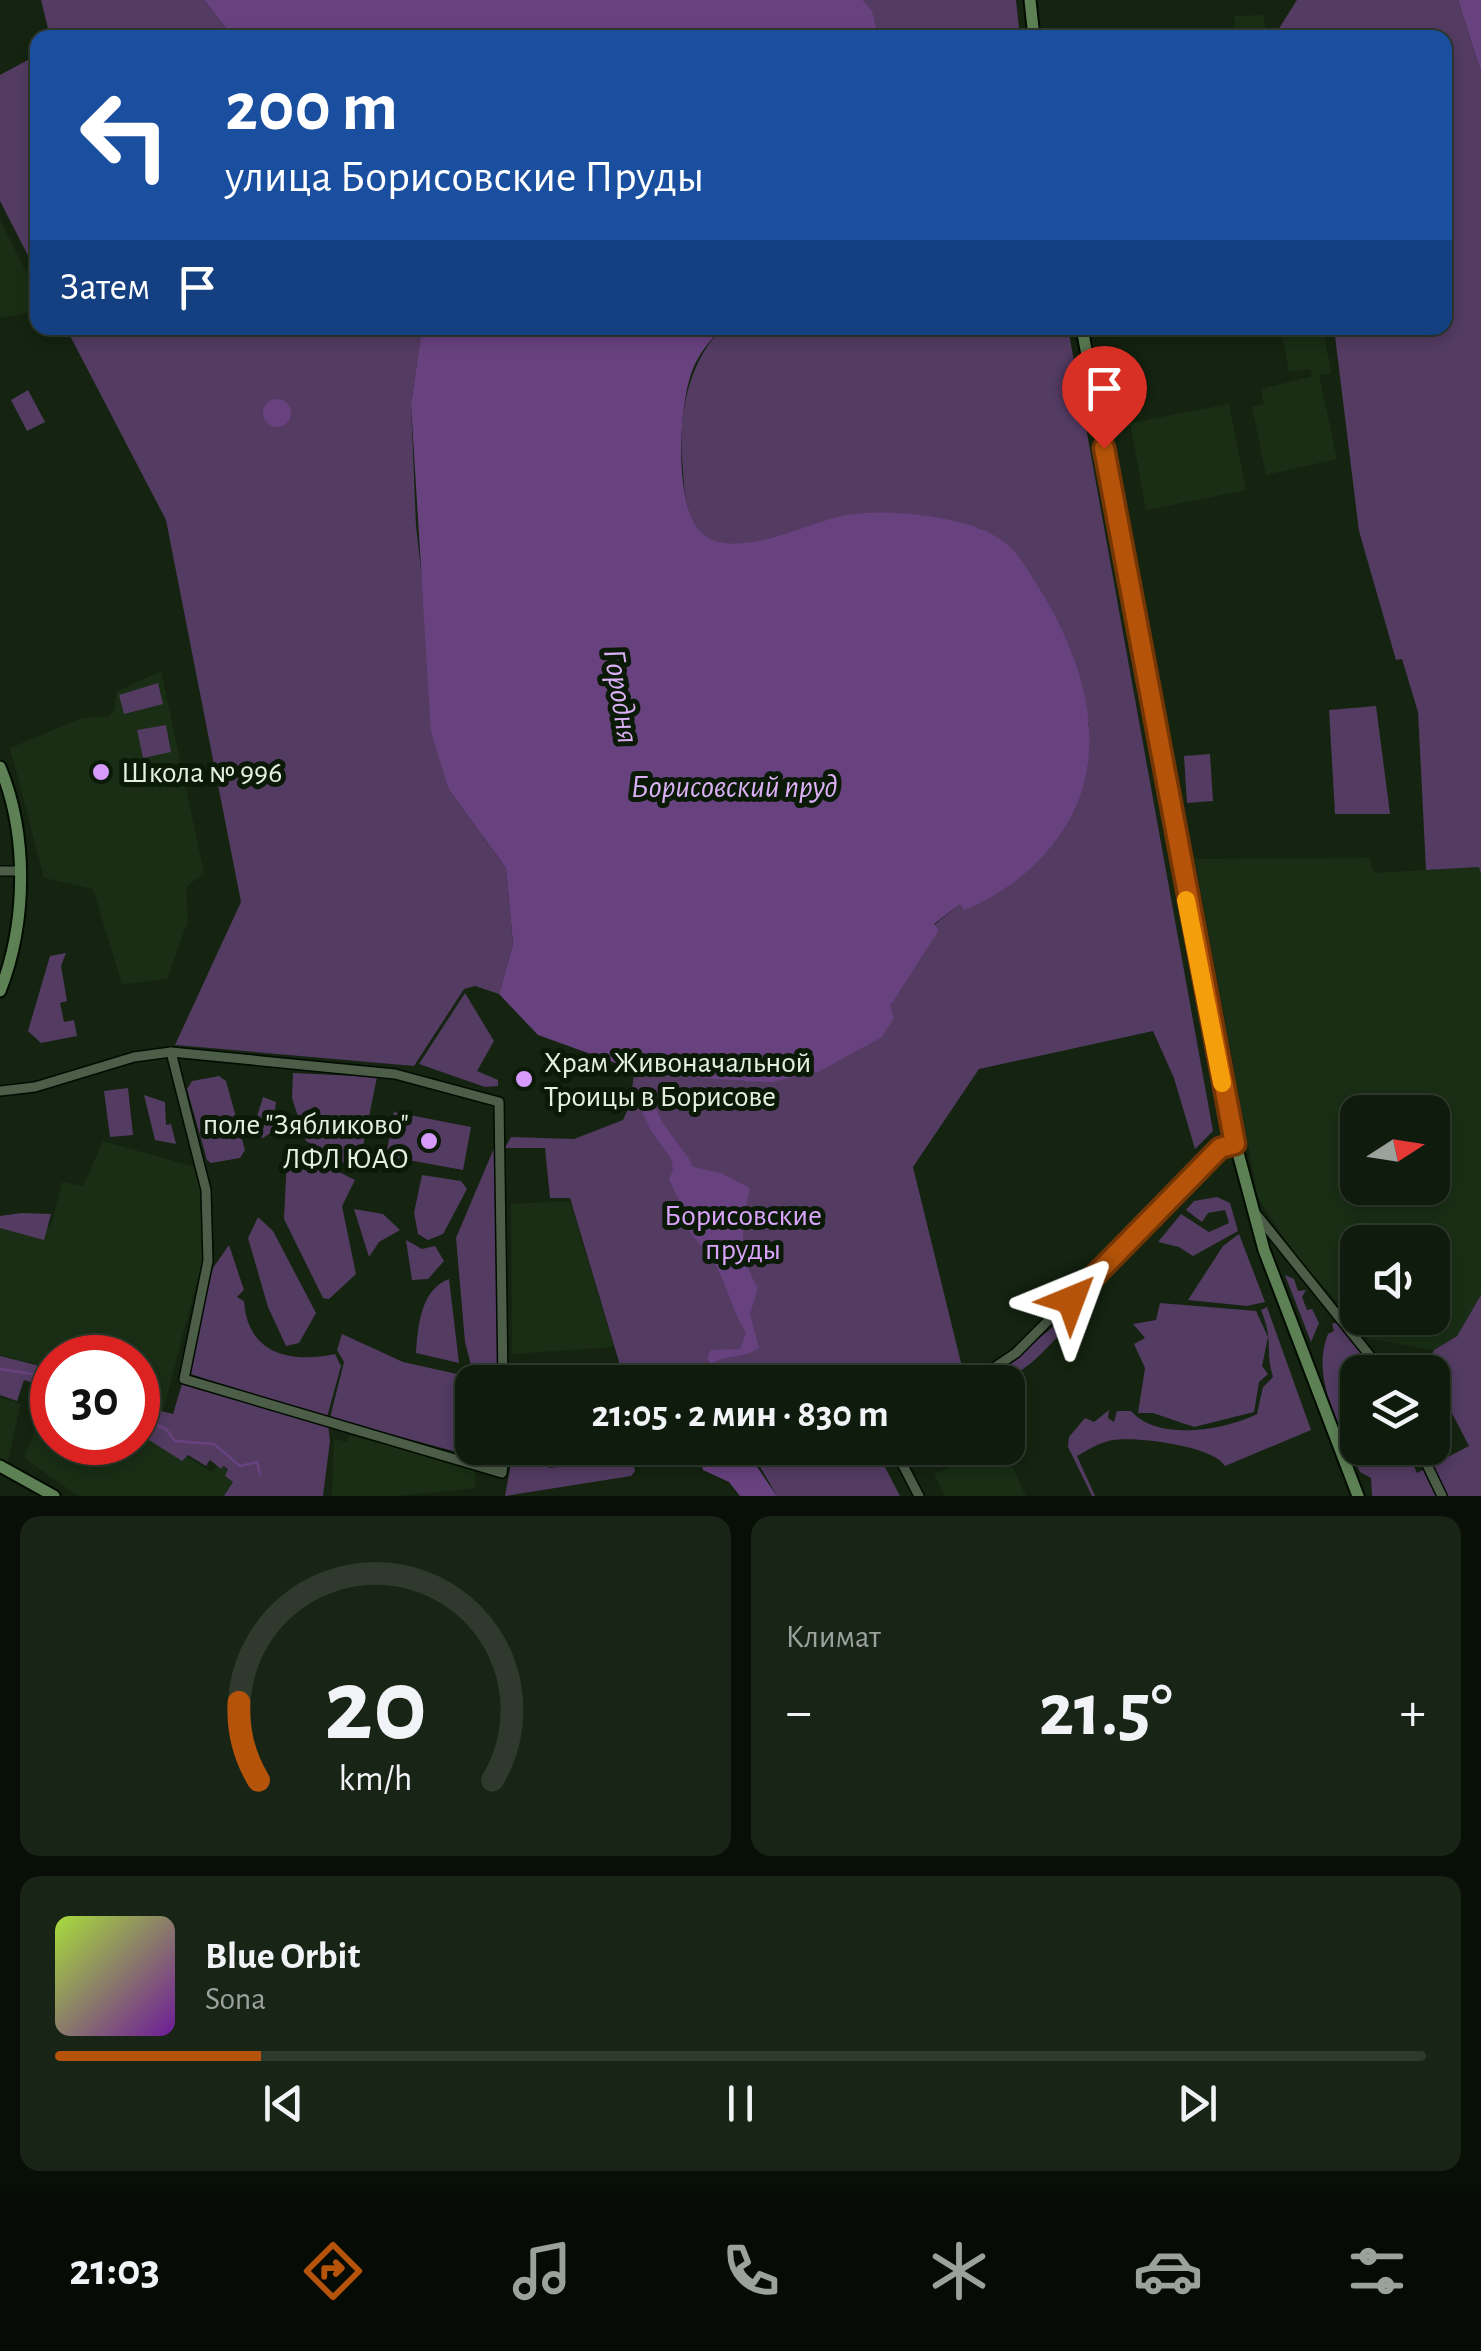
<!DOCTYPE html>
<html lang="ru">
<head>
<meta charset="utf-8">
<style>
	body { margin:0; font-family:"Alegreya Sans",sans-serif; background:#182415; color:#f1f3f6; height:100vh; display:flex; flex-direction:column; font-size:38px; white-space:nowrap }
	* { box-sizing:border-box; margin:0 }
	p { font-size:32px; color:#9ba19d }
	.icon { flex:none; width:55px; height:55px; fill:none; stroke:currentColor; stroke-width:2; stroke-linecap:round; stroke-linejoin:round }
	.map { position:relative; height:1496px; overflow:hidden }
	.panel { display:flex; flex-direction:column; gap:20px; padding:20px; background:#080f07; flex:1 }
	.panel>* { flex:none }
	.guide { position:absolute; left:30px; top:30px; width:1422px; height:305px; border-radius:20px; box-shadow:0 5px 15px #0003,0 0 0 2px #2f392d; background:#1a4fa0; color:#fff; overflow:hidden }
	.needle { width:65px; rotate:78deg }
	.fabs { position:absolute; left:1340px; top:1095px; display:grid; gap:20px }
	.fabs a { display:grid; place-items:center; width:110px; height:110px; border-radius:20px; background:#0f1b0c; box-shadow:0 5px 15px #0003,0 0 0 2px #2f392d; font-size:50px }
	.speed { position:absolute; left:30px; top:1335px; display:flex; gap:20px; font-size:50px; font-weight:700; text-align:center }
	.speed>* { display:grid; place-content:center; width:130px; height:130px; border-radius:50%; background:#0f1b0c; box-shadow:0 5px 15px #0003,0 0 0 2px #2f392d; line-height:1 }
	.speed .limit { border:15px solid #d22; background:#fff; color:#111 }
	.pin { position:absolute; display:grid; place-items:center; width:85px; height:85px; color:#fff; margin:-102px -42px; border-radius:50% 50% 50% 0; rotate:-45deg; box-shadow:0 0 10px #0007 }
	.pin .icon { rotate:45deg }
	.me { position:absolute; width:110px; margin:-55px; rotate:44deg; stroke-linejoin:round; filter:drop-shadow(0 0 8px #0008) }
	.turn { display:flex; align-items:center; gap:35px; height:210px; padding:0 30px; font-size:45px }
	.turn .icon { width:130px; height:130px; stroke-width:2.5 }
	.turn b { display:block; font-size:70px; line-height:85px }
	.then { display:flex; align-items:center; height:95px; padding:0 30px; background:#0003; gap:20px; font-size:38px }
	.big { font-size:75px; font-weight:600; line-height:1.1 }
	.panel .widget { flex:1; display:flex; flex-direction:column; justify-content:center; gap:15px; min-width:0; padding:0 35px; border-radius:20px; background:#182415 }
	.panel .dial { align-items:center; gap:0 }
	.dial svg { height:260px; overflow:visible; fill:none; stroke:#2f392d; stroke-width:7; stroke-linecap:round; text-anchor:middle }
	.dial text { fill:#f1f3f6; stroke:none }
	.song { display:flex; align-items:center; gap:30px }
	.cover { width:120px; height:120px; border-radius:15px; background:linear-gradient(135deg,hsl(80 70% 55%),hsl(280 70% 35%)) }
	.played { height:10px; border-radius:5px; background:linear-gradient(90deg,#b45309 15%,#2f392d 15%) }
	.keys { display:flex; justify-content:space-around; direction:ltr }
	.heat { display:flex; justify-content:space-between; align-items:center; font-size:55px; direction:ltr }
	.panel .tiles { flex:1; display:grid; gap:20px; grid-template-columns:1fr 1fr }
	.widget:last-child { grid-column:span 2 }
	.trip { position:absolute; left:455px; top:1365px; width:570px; height:100px; border-radius:20px; background:#0f1b0c; box-shadow:0 5px 15px #0003,0 0 0 2px #2f392d; font-weight:600; line-height:100px; text-align:center }
	.dock { display:flex; height:160px; justify-content:space-around; align-items:center; background:#060b05; color:#9ba19d }
	.dock .icon { width:70px; height:70px }
	.dock .on { color:#b45309 }
	.dock b { font-size:45px; color:#f1f3f6 }
	.map>svg:first-child { display:block }
</style>
</head>
<body>
<div class="map">
<svg width="1481" height="1496" viewBox="0 0 1481 1496">
	<rect width="100%" height="100%" fill="#142410"/>
	<g fill="#192e15" fill-rule="evenodd">
		<path d="M1263 15 1267 37H1236L1234 16Z"/>
		<path d="M0 220 37 293V311L0 318Z"/>
		<path d="M1281 328H1323L1331 373 1319 375 1337 459 1266 475 1252 407 1264 404 1261 389 1313 376 1309 369 1289 372Z"/>
		<path d="M1229 404 1246 490 1146 510 1130 423Z"/>
		<path d="M161 671 204 873 186 887 188 921 167 979 122 984 93 889 44 878 10 748 82 718 109 716 115 709 116 692Z"/>
		<path d="M1369 858 1374 873 1479 867 1481 874V1295L1457 1336 1434 1350 1369 1339 1291 1249 1258 1198 1195 859ZM1358 1112H1432V1188H1358ZM1358 1242H1432V1318H1358Z"/>
		<path d="M103 1141 195 1167 201 1191 203 1259 163 1411 138 1404V1358H52V1368L0 1355V1220L51 1227 62 1182 83 1186Z"/>
		<path d="M570 1201 614 1347 512 1354 511 1204Z"/>
		<path d="M52 1386V1442H138V1427L212 1472 219 1464 243 1479 232 1496H78L24 1458Z"/>
		<path d="M0 1397 20 1404 8 1462 0 1459Z"/>
		<path d="M349 1435 475 1468V1488L398 1496H332L334 1439 347 1442Z"/>
		<path d="M546 1448H630L632 1461 548 1468Z"/>
		<path d="M997 1448H1004L1026 1496H945L934 1474Z"/>
	</g>
	<g fill="#533b62">
		<path d="M41 0H204L233 37H50Z"/>
		<path d="M863 0H1016L1020 37H879L872 12Z"/>
		<path d="M1297 0H1458L1481 72V874L1479 867 1426 870 1418 712 1402 659 1396 660 1359 531 1334 328H1445V38H1279L1278 30Z"/>
		<path d="M37 55V273L0 201V75Z"/>
		<path d="M66 328H422L411 404 416 526 427 623 449 790 506 868 513 944 499 994 475 986 464 989 414 1066 175 1045 241 902 166 520Z"/>
		<path d="M722 328H1068L1213 1131 1195 1149 1174 1078 1153 1031 979 1069 913 1167 963 1371 936 1382H625L570 1198H550L545 1148H505L511 1137 574 1139 623 1120 631 1102 634 1070 746 1081 794 1076 890 1006 934 925 961 903 1089 725 1072 653 981 529C937 516 897 510 852 515 814 519 745 558 710 539 683 525 684 482 682 456 679 410 690 361 722 328Z"/>
		<path d="M28 390 45 422 27 431 11 400Z"/>
		<path d="M158 683 163 704 124 714 119 695Z"/>
		<path d="M1376 706 1390 814H1335L1329 710Z"/>
		<path d="M166 725 171 752 143 758 137 730Z"/>
		<path d="M1210 754 1213 801 1187 803 1184 756Z"/>
		<path d="M66 953 61 966 67 1001 60 1003 64 1022 74 1020 77 1036 41 1043 28 1031 50 956Z"/>
		<path d="M465 993 494 1041 477 1071 498 1080V1086L485 1087 419 1064Z"/>
		<path d="M293 1073 377 1077 358 1171 306 1141 292 1098Z"/>
		<path d="M219 1076 226 1081 245 1150 240 1158 211 1163 207 1160 187 1089 192 1081Z"/>
		<path d="M128 1088 133 1135 110 1137 104 1091Z"/>
		<path d="M144 1095 165 1102 166 1125 171 1124 176 1144 155 1140Z"/>
		<path d="M263 1097 276 1102 272 1132 263 1138 252 1132Z"/>
		<path d="M394 1112 471 1127 463 1170 386 1156Z"/>
		<path d="M497 1141 498 1363 471 1365 465 1342 456 1238Z"/>
		<path d="M298 1151 355 1180 342 1206 356 1274 329 1299 323 1298 284 1219 287 1156Z"/>
		<path d="M422 1175 461 1181 467 1189 443 1234 428 1240 418 1234 414 1213Z"/>
		<path d="M1217 1197 1230 1203 1238 1231 1193 1256 1179 1247 1158 1242 1181 1214 1209 1232 1229 1223 1225 1210 1208 1213 1202 1222 1186 1210 1194 1201Z"/>
		<path d="M354 1209 383 1214 400 1230 379 1242 369 1257Z"/>
		<path d="M21 1213 51 1214 44 1240 0 1228V1216Z"/>
		<path d="M258 1217 273 1231 316 1313 299 1343 286 1346 268 1307 248 1238Z"/>
		<path d="M1239 1234 1265 1302 1247 1306 1188 1300 1223 1246Z"/>
		<path d="M406 1240 422 1249 435 1246 444 1261 428 1279 412 1280Z"/>
		<path d="M229 1245 244 1290 237 1297 244 1301C247 1353 290 1364 335 1354L341 1366 327 1417 187 1373 213 1268Z"/>
		<path d="M1285 1275 1294 1279 1298 1291 1306 1290 1302 1297 1307 1310 1312 1309 1319 1323 1311 1342Z"/>
		<path d="M449 1279 459 1363 416 1353C418 1327 420 1290 449 1279Z"/>
		<path d="M1481 1295V1496H1372L1371 1478 1360 1472C1341 1430 1310 1377 1328 1334L1334 1331 1332 1324 1338 1322 1377 1372H1358V1448H1405L1417 1473 1469 1446 1427 1365 1434 1350 1457 1336Z"/>
		<path d="M1160 1303 1256 1311 1268 1337 1262 1366 1268 1374 1259 1382 1254 1412 1194 1427 1153 1413H1138L1145 1368 1134 1344 1145 1338 1133 1324 1156 1320Z"/>
		<path d="M1267 1307 1311 1430 1225 1466C1214 1446 1136 1436 1113 1440 1100 1442 1088 1450 1077 1456L1095 1496H1092L1068 1447 1069 1437 1085 1418 1094 1422 1109 1410 1108 1418 1114 1422 1117 1411H1131C1158 1442 1225 1430 1257 1414L1263 1387 1273 1377C1265 1351 1274 1341 1261 1310Z"/>
		<path d="M1073 1310 1075 1318C1052 1341 1022 1383 987 1382Z"/>
		<path d="M342 1334 403 1362 457 1374 461 1453 330 1418 344 1362 337 1350Z"/>
		<path d="M0 1356 52 1369 51 1392 39 1393 40 1385 24 1380 17 1401 0 1395Z"/>
		<path d="M182 1384 328 1424 330 1441 323 1496H224L233 1482 225 1476 228 1469 223 1466 221 1469 210 1460 206 1466 188 1455 182 1461 138 1433V1405L173 1414Z"/>
		<path d="M514 1448H546L548 1468 622 1462 633 1463 635 1471 631 1476 505 1496Z"/>
		<path d="M721 1448H875L900 1496H777L758 1463Z"/>
	</g>
	<g fill="#68427f">
		<path d="M204 0H863L872 11 879 37H233Z"/>
		<path d="M1458 0H1481V72Z"/>
		<path d="M422 328H722C710 340 698 355 692 371 679 406 673 506 702 533 734 563 809 521 847 515 880 510 913 513 945 519 967 523 990 530 1008 545 1020 556 1030 574 1039 588 1078 651 1107 731 1077 804 1056 853 1012 891 964 910L960 904 934 924 939 930 890 1006 894 1018 882 1037 818 1072 772 1082 746 1081 646 1074 538 1035 499 994 513 944 506 868 449 790 431 732 411 404Z"/>
		<circle cx="277" cy="413" r="14"/>
		<path d="M678 1147 693 1167 721 1173 750 1188C742 1225 737 1254 758 1288L750 1314 759 1348C743 1359 723 1355 711 1364L707 1358 711 1350 740 1349 746 1333C732 1310 729 1290 715 1264 704 1246 687 1232 677 1213L681 1205 669 1179 673 1170 671 1157Z"/>
		<path d="M679 1373 745 1375 752 1382H668L671 1374Z"/>
		<path d="M698 1448 728 1456 731 1453 724 1448H744L777 1496H740L729 1482 703 1470Z"/>
	</g>
	<g fill="none" stroke-linecap="round" stroke-linejoin="round">
		<g stroke="#68427f" stroke-width="2.5">
			<path d="M0 1369 52 1377"/>
			<path d="M138 1417 166 1429 175 1441 214 1444 240 1466 257 1462 260 1474"/>
		</g>
		<path stroke="#68427f" stroke-width="14" d="M643 1098 657 1127 684 1164"/>
		<g stroke="#020c00" stroke-width="12">
			<g id="street">
				<path d="M0 871H19"/>
				<path d="M171 1052 206 1190 208 1261 184 1379 502 1473 505 1448"/>
				<path d="M0 1091 35 1087 134 1057 171 1052 395 1074 499 1102 503 1382"/>
				<path d="M1257 1215 1383 1372"/>
				<path d="M973 1382 1016 1353 1219 1149 1235 1144"/>
				<path d="M894 1448 919 1496"/>
				<path d="M1419 1448 1442 1496"/>
			</g>
		</g>
		<g stroke="#020c00" stroke-width="15">
			<g id="secondary">
				<path d="M1030 0 1034 38"/>
				<path d="M1082 328 1230 1123 1264 1250 1358 1496"/>
				<path d="M0 767C28 834 27 923 0 991"/>
				<path d="M0 1466 54 1496"/>
			</g>
		</g>
		<use href="#street" stroke="#4c5e48" stroke-width="9"/>
		<use href="#secondary" stroke="#5d8155" stroke-width="11"/>
	</g>
	<g fill="none" stroke-linecap="round" stroke-linejoin="round">
		<g stroke="#753606" stroke-width="25">
			<path id="route" d="M1071 1300 1220 1148 1235 1144 1104 448"/>
		</g>
		<use href="#route" stroke="#b45309" stroke-width="18"/>
		<path stroke="#f59e0b" stroke-width="18" d="M1186 900 1222 1083"/>
	</g>
	<g fill="#d69bfa" stroke="#0b1a07" stroke-width="4">
		<circle cx="101" cy="772" r="10"/>
		<circle cx="524" cy="1079" r="10"/>
		<circle cx="429" cy="1141" r="10"/>
	</g>
	<g text-anchor="middle" stroke-width="10" stroke-linejoin="round" paint-order="stroke">
		<g font-size="30" fill="#e4efe2" stroke="#0b1a07" text-anchor="start">
			<text x="121" y="782">Школа № 996</text>
			<text x="544" y="1072">Храм Живоначальной<tspan x="544" dy="34">Троицы в Борисове</tspan></text>
			<text x="409" y="1134" text-anchor="end">поле "Зябликово"<tspan x="409" dy="34">ЛФЛ ЮАО</tspan></text>
		</g>
		<g font-size="30" fill="#dba4fd" stroke="#0b1a07">
			<text x="743" y="1225">Борисовские<tspan x="743" dy="34">пруды</tspan></text>
		</g>
		<g font-size="32" font-style="italic" fill="#dbb0f6" stroke="#0b1a07">
			<text transform="translate(622 696) rotate(81)" y="11">Городня</text>
			<text x="734" y="797">Борисовский пруд</text>
		</g>
	</g>
</svg>
<div class="fabs">
<a><svg class="needle" viewBox="-14 -14 28 28"><path d="M0-13l5 13h-10z" fill="#e53935"/><path d="M0 13l5-13h-10z" fill="#9ba19d"/></svg></a>
<a><svg class="icon" aria-label="sound" viewBox="0 0 24 24"><path d="M4 9h4l5-4v14l-5-4H4zM17 9q2 3 0 6"/></svg></a>
<a><svg class="icon" aria-label="layers" viewBox="0 0 24 24"><path d="M12 4l9 5-9 5-9-5zM3 14l9 5 9-5"/></svg></a>
</div>
<div class="speed"><div class="limit">30</div></div>
<div class="pin" style="left:1104px;top:448px;background:#d93025"><svg class="icon" aria-label="arrive" viewBox="0 0 24 24"><path d="M6 21V4h12l-3 4 3 4H6"/></svg></div>
<svg class="me" style="left:1071px;top:1300px" viewBox="-20 -20 40 40"><path d="M0-17L14 15 0 8-14 15z" fill="#b45309" stroke="#fff" stroke-width="4"/></svg>
<div class="trip">21:05 · 2 мин · 830 m</div>
<div class="guide">
<div class="turn"><svg class="icon" aria-label="left" viewBox="0 0 24 24"><path d="M17 20v-9H6M10 6l-5 5 5 5"/></svg><div><b>200 m</b>улица Борисовские Пруды</div></div>
<div class="then">Затем<svg class="icon" aria-label="arrive" viewBox="0 0 24 24"><path d="M6 21V4h12l-3 4 3 4H6"/></svg></div>
</div>
</div>
<section class="panel">
<div class="tiles">
<div class="widget dial"><svg viewBox="0 0 100 80">
<path d="M14 69A42 42 0 1 1 86 69"/>
<path d="M14 69A42 42 0 0 1 8 45" stroke="#b45309"/>
<text x="50" y="56" font-size="32" font-weight="700">20</text>
<text x="50" y="72" font-size="11">km/h</text>
</svg></div>
<div class="widget"><p>Климат</p>
<div class="heat"><a>−</a><b class="big">21.5°</b><a>+</a></div>
</div>
<div class="widget">
<div class="song"><i class="cover"></i><div><b>Blue Orbit</b><p>Sona</p></div></div>
<div class="played"></div>
<div class="keys"><svg class="icon" aria-label="previous" viewBox="0 0 24 24"><path d="M18 5L8 12l10 7zM5 5v14"/></svg><svg class="icon" aria-label="pause" viewBox="0 0 24 24"><path d="M8 5v14M16 5v14"/></svg><svg class="icon" aria-label="next" viewBox="0 0 24 24"><path d="M6 5l10 7-10 7zM19 5v14"/></svg></div>
</div>
</div>
</section>
<nav class="dock">
<b>21:03</b>
<svg class="icon on" aria-label="directions" viewBox="0 0 24 24"><path d="M12 3l9 9-9 9-9-9zM9 14v-3h6M13 9l2 2-2 2"/></svg>
<svg class="icon" aria-label="music" viewBox="0 0 24 24"><path d="M9 18V5l10-2v13"/><circle cx="6" cy="18" r="3"/><circle cx="16" cy="16" r="3"/></svg>
<svg class="icon" aria-label="phone" viewBox="0 0 24 24"><path d="M5 4h4l2 5-3 2q2 4 5 5l2-3 5 2v4C11 20 4 13 5 4z"/></svg>
<svg class="icon" aria-label="climate" viewBox="0 0 24 24"><path d="M12 3v18M4 7l16 10M4 17L20 7"/></svg>
<svg class="icon" aria-label="car" viewBox="0 0 24 24"><path d="M5 17H2v-5l4-1 3-4h7l3 4 3 1v5h-3M9 17h6M6 11h13"/><circle cx="7" cy="17" r="2"/><circle cx="17" cy="17" r="2"/></svg>
<svg class="icon" aria-label="filters" viewBox="0 0 24 24"><path d="M4 7h16M4 17h16"/><circle cx="9" cy="7" r="2"/><circle cx="15" cy="17" r="2"/></svg>
</nav>
</body>
</html>
